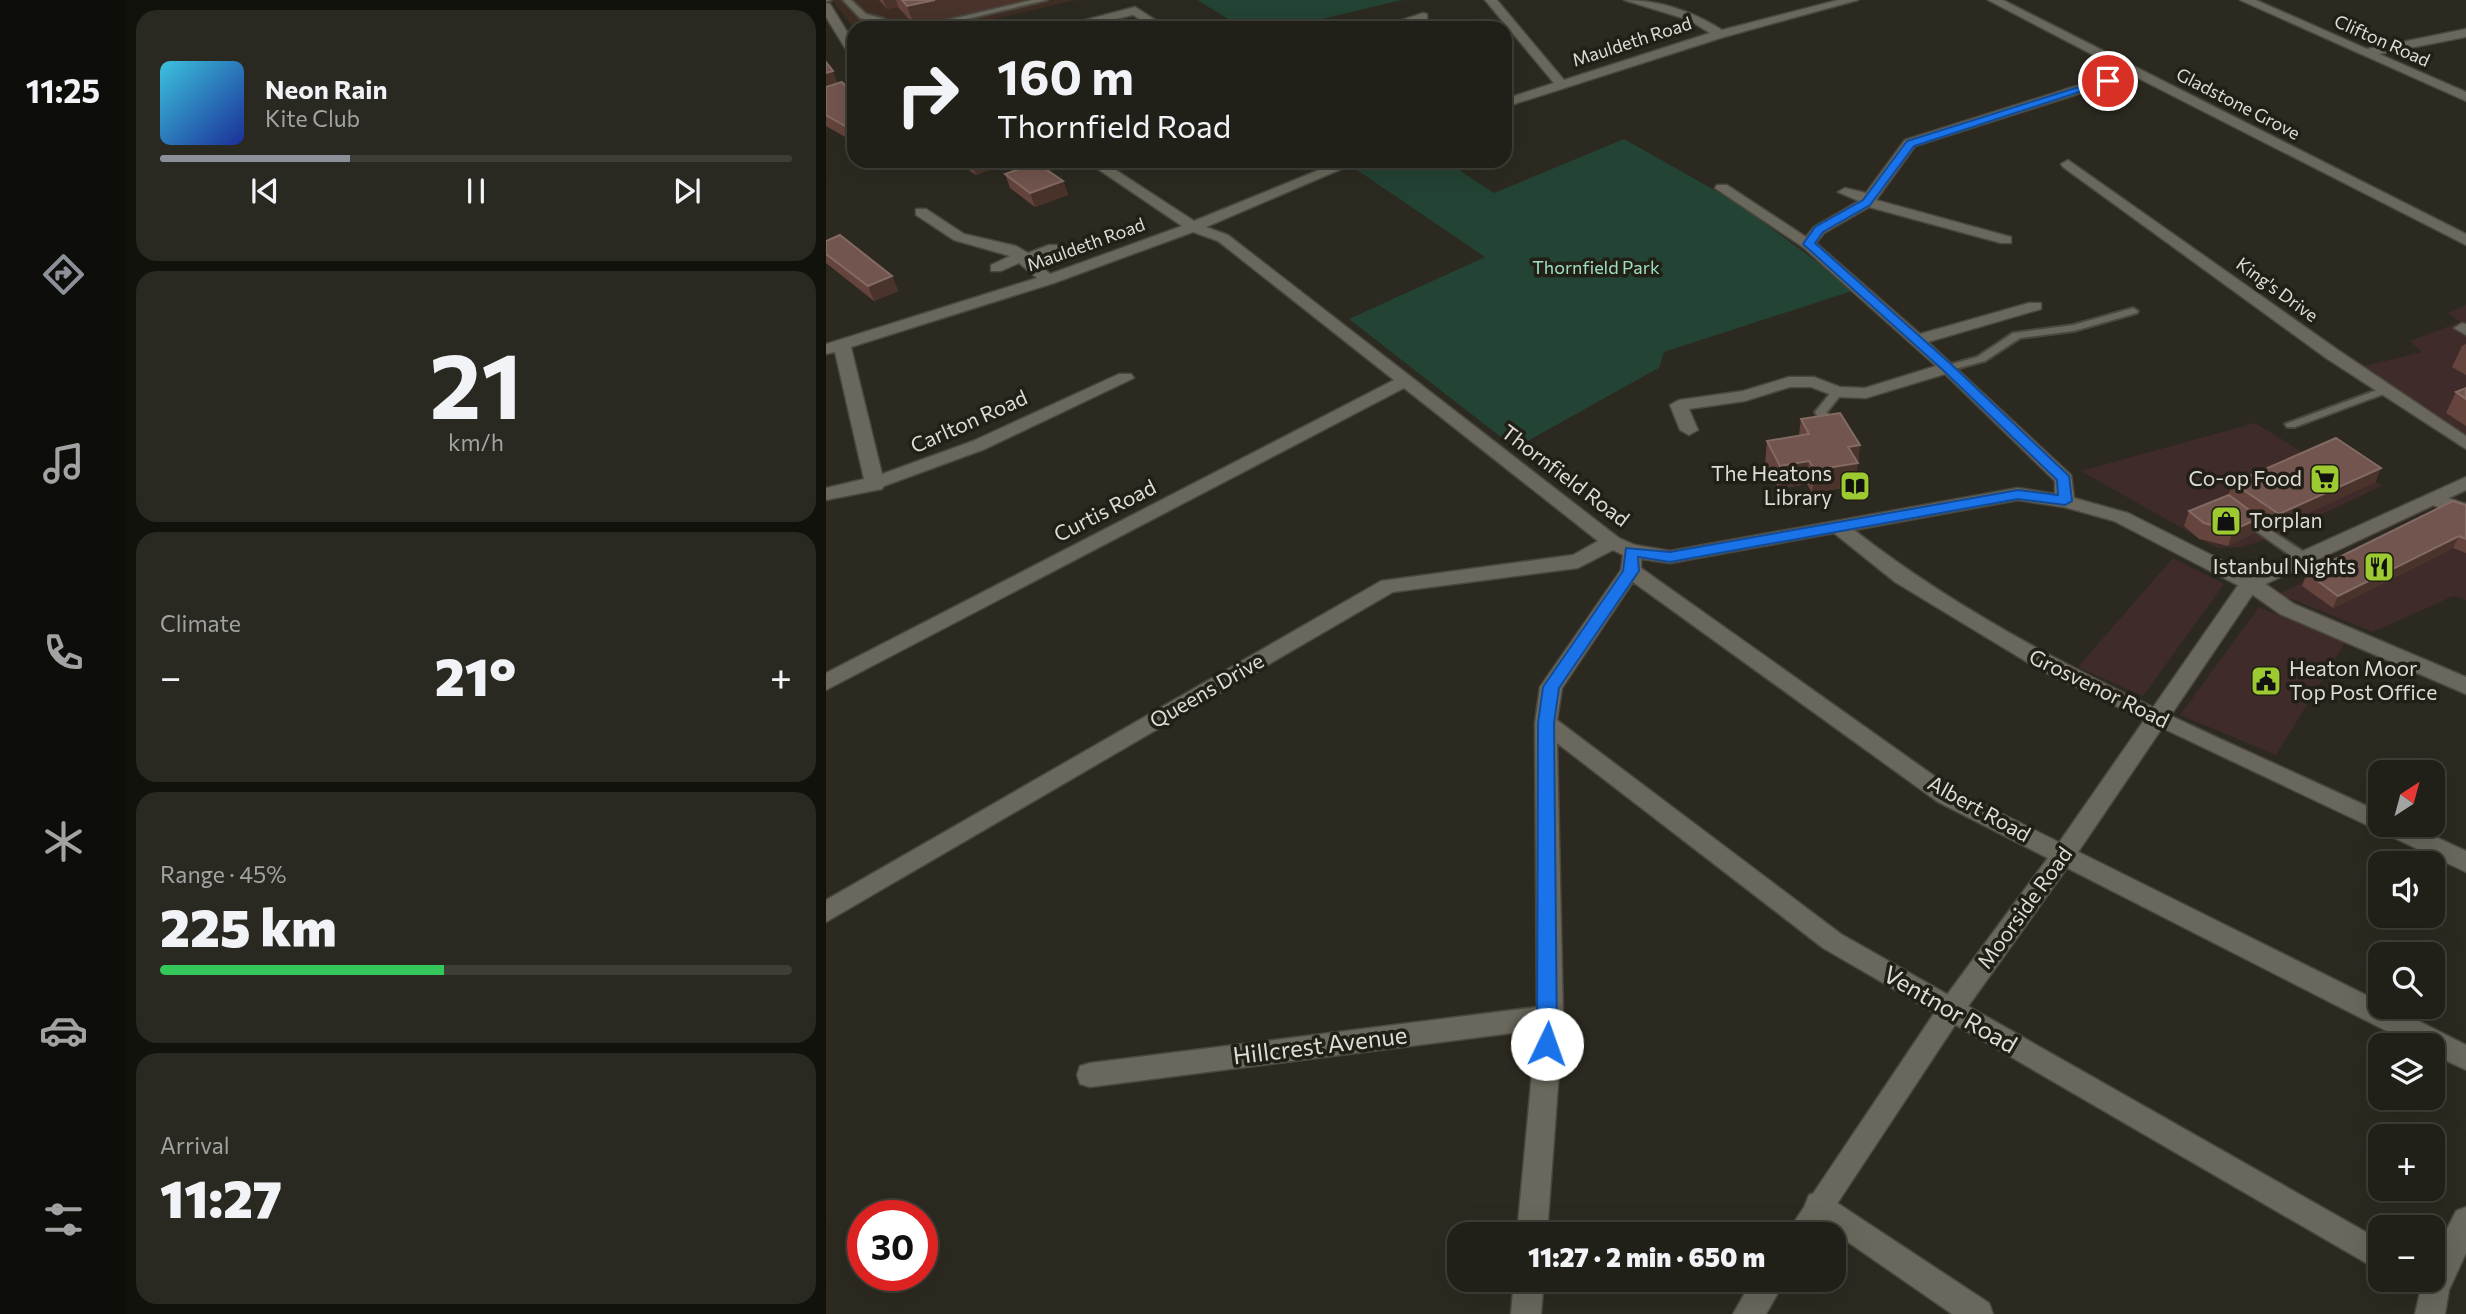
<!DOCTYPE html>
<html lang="en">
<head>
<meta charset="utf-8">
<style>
	body { margin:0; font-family:Commissioner,sans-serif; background:#292821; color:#f1f3f6; height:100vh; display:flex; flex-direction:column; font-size:26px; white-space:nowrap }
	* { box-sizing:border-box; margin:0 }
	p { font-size:23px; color:#a2a3a2 }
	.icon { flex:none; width:38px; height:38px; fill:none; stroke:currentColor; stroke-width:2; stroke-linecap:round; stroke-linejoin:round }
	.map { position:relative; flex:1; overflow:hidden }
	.drawer { display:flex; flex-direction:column; gap:10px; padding:10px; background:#12120d; width:700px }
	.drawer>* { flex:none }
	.banner { position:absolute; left:21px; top:21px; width:665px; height:147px; border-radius:21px; box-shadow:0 7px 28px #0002,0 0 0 2px #3e3e37; background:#212018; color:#f1f3f6; overflow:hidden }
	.needle { width:46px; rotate:36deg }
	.tools { position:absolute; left:1542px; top:760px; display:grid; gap:14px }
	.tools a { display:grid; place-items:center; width:77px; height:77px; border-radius:14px; background:#212018; box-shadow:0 7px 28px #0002,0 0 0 2px #3e3e37; font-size:35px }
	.speed { position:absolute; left:21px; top:1200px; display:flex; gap:14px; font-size:35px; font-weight:700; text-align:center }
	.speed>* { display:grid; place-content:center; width:91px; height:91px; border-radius:50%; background:#212018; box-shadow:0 7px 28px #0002,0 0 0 2px #3e3e37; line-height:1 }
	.speed .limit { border:10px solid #d22; background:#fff; color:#111 }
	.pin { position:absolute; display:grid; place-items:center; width:60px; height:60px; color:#fff; margin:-30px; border:4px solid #fff; border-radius:50%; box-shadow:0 2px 7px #0007 }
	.me { position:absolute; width:77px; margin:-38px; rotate:3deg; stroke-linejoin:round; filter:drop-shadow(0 0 5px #0008) }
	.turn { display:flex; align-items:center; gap:24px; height:147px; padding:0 35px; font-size:32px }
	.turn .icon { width:91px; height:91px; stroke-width:2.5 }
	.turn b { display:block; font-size:49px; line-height:60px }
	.big { font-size:52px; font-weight:800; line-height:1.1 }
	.drawer .tile { flex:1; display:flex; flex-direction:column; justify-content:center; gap:10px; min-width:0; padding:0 24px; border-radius:21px; background:#292821 }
	.drawer .dial { align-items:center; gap:0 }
	.dial b { font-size:91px; line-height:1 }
	.song { display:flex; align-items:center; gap:21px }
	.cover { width:84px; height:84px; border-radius:10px; background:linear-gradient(135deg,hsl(190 70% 55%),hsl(230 70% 35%)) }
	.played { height:7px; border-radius:4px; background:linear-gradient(90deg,#8c9099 30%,#3e3e37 30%) }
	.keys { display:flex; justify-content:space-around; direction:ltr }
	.heat { display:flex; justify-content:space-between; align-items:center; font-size:38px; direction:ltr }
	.charge { height:10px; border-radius:5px; background:linear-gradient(90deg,#34c759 45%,#3e3e37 0) }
	.trip { position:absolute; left:621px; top:1222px; width:399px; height:70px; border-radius:21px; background:#212018; box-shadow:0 7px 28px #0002,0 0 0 2px #3e3e37; font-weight:800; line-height:70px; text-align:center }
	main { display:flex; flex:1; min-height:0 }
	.menu { display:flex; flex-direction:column; width:126px; justify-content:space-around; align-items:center; background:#0d0d0a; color:#a2a3a2 }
	.menu .icon { width:49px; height:49px }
	.menu .current { color:#8c9099 }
	.menu b { font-size:32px; color:#f1f3f6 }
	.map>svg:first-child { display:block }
</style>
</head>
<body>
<main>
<nav class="menu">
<b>11:25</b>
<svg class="icon current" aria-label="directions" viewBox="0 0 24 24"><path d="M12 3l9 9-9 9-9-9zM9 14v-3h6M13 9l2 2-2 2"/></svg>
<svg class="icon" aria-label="music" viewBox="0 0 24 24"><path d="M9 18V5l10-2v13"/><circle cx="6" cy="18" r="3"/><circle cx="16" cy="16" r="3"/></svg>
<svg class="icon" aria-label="phone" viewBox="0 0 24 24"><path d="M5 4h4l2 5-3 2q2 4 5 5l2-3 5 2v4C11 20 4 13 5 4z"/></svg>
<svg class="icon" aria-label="climate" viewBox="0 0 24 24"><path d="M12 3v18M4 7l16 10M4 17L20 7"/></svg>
<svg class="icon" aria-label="car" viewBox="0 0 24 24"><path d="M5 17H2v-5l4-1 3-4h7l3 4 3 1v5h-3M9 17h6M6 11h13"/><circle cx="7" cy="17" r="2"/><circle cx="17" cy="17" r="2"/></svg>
<svg class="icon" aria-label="filters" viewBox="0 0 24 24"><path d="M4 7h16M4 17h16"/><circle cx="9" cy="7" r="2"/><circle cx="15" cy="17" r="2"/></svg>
</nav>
<section class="drawer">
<div class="tile">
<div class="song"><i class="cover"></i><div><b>Neon Rain</b><p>Kite Club</p></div></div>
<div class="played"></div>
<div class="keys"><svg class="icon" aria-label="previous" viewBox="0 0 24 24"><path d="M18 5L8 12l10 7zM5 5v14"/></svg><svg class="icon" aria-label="pause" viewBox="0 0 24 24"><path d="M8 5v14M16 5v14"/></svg><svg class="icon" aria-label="next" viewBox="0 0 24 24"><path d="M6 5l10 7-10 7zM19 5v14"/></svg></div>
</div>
<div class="tile dial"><b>21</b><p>km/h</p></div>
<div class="tile"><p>Climate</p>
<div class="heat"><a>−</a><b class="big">21°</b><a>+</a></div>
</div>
<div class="tile"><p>Range · 45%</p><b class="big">225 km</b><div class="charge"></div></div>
<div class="tile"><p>Arrival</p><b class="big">11:27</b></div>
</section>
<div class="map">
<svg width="1640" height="1314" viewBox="0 0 1640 1314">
	<rect width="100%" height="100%" fill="#2c2a20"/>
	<g fill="#3f2b29">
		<path d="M1640 305V442L1531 368 1596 352 1584 341 1634 322 1622 313Z"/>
		<path d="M1429 423 1476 452 1492 445 1500 448 1556 486 1445 538 1417 547 1391 548 1255 471Z"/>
		<path d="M1640 501V600L1627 596 1547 632 1453 594Z"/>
		<path d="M1347 558 1398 584 1317 696 1252 667Z"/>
		<path d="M1433 607 1519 643 1450 755 1354 715Z"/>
	</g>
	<path fill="#3e2d23" d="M6 0H250L129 28H28Z"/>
	<g fill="#234334">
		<path d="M371 0H576L458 28H417Z"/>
		<path d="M798 139 913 204 1029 290 838 352 833 368 827 371 689 448 523 319 659 257 531 170 554 161H619L668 193Z"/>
	</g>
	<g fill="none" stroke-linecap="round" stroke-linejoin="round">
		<g stroke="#49473e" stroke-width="4">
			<g id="lane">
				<path d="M0 0H5L0 2Z"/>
				<path d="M17 0H25L40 14 58 19 67 28H58L52 23 34 18Z"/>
				<path d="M206 0H221L103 28H88Z"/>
				<path d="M1307 308 1312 311 1311 313 1248 331 1194 338 1159 361 1122 371 1116 368 1118 366 1151 357 1187 333 1247 325Z"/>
				<path d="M1559 387 1563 388V392L1469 427H1461L1459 424Z"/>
				<path d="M1011 389 1017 392 1001 412 1008 425 1002 429 998 428 989 412 1007 390Z"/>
				<path d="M1417 512 1481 554 1483 557 1481 560H1471L1413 519 1411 516Z"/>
			</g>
		</g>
		<g stroke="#49473e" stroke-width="3">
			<g id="street">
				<path d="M659 0H671L738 80 884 33 863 20 798 0C833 0 866 11 896 30L1012 0H1032L898 37 679 107V99L728 83Z"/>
				<path d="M1162 0H1177L1640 234V245L1308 76 1089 146 1050 200 1185 237V243H1175L1043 207 998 233 990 243 1094 334 1203 303H1215V309L1102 342 1245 475 1248 498 1302 513 1431 578 1468 604 1640 677V694L1454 614 1417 588 1288 521 1238 507 1192 500 1028 530C1186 653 1374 728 1554 812V824H1582L1640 851V872L1214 670 1069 582 1008 533 844 563 815 559V568L1128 790 1554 1002V1006H1563L1640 1045V1070L1606 1054V1045H1588L1112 802 807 582 736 688 731 720 1015 934 1554 1240V1271L997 948 731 743 737 1017 721 1234H691L710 1030 264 1087 254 1084 251 1075 254 1066 264 1063 711 1007 709 723 714 687 795 570 797 555 787 550 752 568 567 592 0 922V900L555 581 747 555 772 541 578 388 0 690V673L568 380 392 241 367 232 228 283 25 347 56 474 147 441 293 374H305L308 378 159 449 58 486 56 489 0 500V488L38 479 9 352 0 354V344L211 278 193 263 175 271H165V265L184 256 128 240 90 215V209H100L138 234 190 246 202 253 223 245H233V251L209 261 224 274 356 226 260 161H276L368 221 515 161H534L380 227 402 235 793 538 809 545 844 551 1192 488 1229 494V481L1119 374 1040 398 1011 397 985 387H964L919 401 863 409 872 430 863 435 854 430 844 405 853 400 917 391 963 377H988L1014 387 1039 388 1110 366 977 247 889 188 891 185H901L980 237 988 227 1033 201 1012 192 1019 188 1040 193 1079 140 1298 71Z"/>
				<path d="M1414 0H1430L1541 49 1640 29V37L1553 54 1640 92V101Z"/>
				<path d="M0 3 4 4 28 43V57L24 56 0 17Z"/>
				<path d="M309 7 342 28H328L307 15 251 28H229Z"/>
				<path d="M597 13 601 14V20L572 28H553Z"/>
				<path d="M28 81V90L0 100V91Z"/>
				<path d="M1242 160 1512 350 1640 436V449L1500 358 1237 167 1235 164Z"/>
				<path d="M1636 323 1640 324V335L1628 328Z"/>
				<path d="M1608 493 1640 504V517L1601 503 1599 499 1601 495Z"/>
				<path d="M993 1191 1163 1303 1167 1314H1126L983 1215 979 1205 983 1195Z"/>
				<path d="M1640 1207V1253L1623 1290 1619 1314H1589L1597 1279H1606V1259L1630 1211Z"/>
				<path d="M688 1279H718L715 1314H685Z"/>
			</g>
		</g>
		<g stroke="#49473e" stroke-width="3">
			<g id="secondary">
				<path d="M1640 477V490L1431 588 1246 861 1133 1019 991 1234H960L1115 1003 1230 847 1417 578Z"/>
				<path d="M927 1279H960L940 1314H907Z"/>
			</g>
		</g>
		<use href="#lane" fill="#6a675c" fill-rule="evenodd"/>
		<use href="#street" fill="#6a675c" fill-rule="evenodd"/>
		<use href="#secondary" fill="#6a675c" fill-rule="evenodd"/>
	</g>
	<g fill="#65443d">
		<path d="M53 0H199L88 25 72 7 61 9Z"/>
		<path d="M0 62 11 83 28 94V142L0 126Z"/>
		<path d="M129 161H174L175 165 150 175Z"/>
		<path d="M179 174 237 181 242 195 209 207 184 188Z"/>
		<path d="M0 241 66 276 72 291 48 301 0 263Z"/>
		<path d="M1640 344V375L1626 367 1636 346Z"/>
		<path d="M1640 388V426L1620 413 1630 392Z"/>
		<path d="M975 419 1034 445 1029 486 986 493 981 484 953 489 939 464 941 441 973 435Z"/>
		<path d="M1555 468 1549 482 1447 529 1433 519 1428 533 1402 546 1373 539 1358 526 1363 511 1402 495 1407 483Z"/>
		<path d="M1640 505V553L1627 548 1507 608 1476 586 1481 573Z"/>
	</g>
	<g fill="#49332b">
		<path d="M57 0H70L72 7 61 9Z"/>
		<path d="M109 0H199L88 25 81 6Z"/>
		<path d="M7 71 12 84 0 89V73Z"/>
		<path d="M145 161H174L175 165 150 175Z"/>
		<path d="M237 181 242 195 209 207 204 193Z"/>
		<path d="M66 276 72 291 48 301 42 286Z"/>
		<path d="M1034 445 1029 486 986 493 989 470 1022 447Z"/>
		<path d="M983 461 981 484 953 489 954 466Z"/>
		<path d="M1555 468 1549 482 1447 529 1453 514Z"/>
		<path d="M1434 518 1428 533 1402 546 1407 530Z"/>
		<path d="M1633 536 1627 548 1507 608 1512 596Z"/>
	</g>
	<g fill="#72554e" stroke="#836a63" stroke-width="2">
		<path d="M76 0H109L81 6Z"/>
		<path d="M0 62 7 71 0 73Z"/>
		<path d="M16 82 25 93 28 94V131L0 115V87Z"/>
		<path d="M211 163 237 181 204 193 179 174Z"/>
		<path d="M14 235 66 276 42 286 0 254V241Z"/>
		<path d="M1640 388V399L1630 392Z"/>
		<path d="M1014 413 1034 445 1022 447 1032 463 989 470 983 461 954 466 941 441 983 434 975 419Z"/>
		<path d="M1510 438 1555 468 1453 514 1407 483Z"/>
		<path d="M1403 495 1434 518 1407 530 1378 523 1363 511Z"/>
		<path d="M1627 501 1640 505V539L1633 536 1512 596 1481 573Z"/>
	</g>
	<path fill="#1a73e8" stroke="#114b97" stroke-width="2" d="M1278 79 1287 81 1088 146 1044 205 997 232 989 243 1127 366 1243 476 1246 501 1239 505 1192 499 844 562 812 557 813 571 733 688 728 723 731 1044 728 1051 721 1053 714 1051 711 1044 712 723 717 687 797 571 800 548 844 552 1192 490 1232 495 1231 480 1118 371 977 244 989 227 1037 200 1081 141Z"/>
	<defs>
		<g id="supermarket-square" transform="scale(1.575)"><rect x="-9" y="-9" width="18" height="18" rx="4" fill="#9dca30" stroke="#222016"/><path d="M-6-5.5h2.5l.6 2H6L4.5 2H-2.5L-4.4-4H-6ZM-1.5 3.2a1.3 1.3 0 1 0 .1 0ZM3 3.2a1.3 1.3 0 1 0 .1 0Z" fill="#111"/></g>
		<g id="library-square" transform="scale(1.575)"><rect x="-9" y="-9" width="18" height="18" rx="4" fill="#9dca30" stroke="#222016"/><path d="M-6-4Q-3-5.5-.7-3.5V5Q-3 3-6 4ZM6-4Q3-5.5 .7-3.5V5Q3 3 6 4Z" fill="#111"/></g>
		<g id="shop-square" transform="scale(1.575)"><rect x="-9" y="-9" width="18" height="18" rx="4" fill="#9dca30" stroke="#222016"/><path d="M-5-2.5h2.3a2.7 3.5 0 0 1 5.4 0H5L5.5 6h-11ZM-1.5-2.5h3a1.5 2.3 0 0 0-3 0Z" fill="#111"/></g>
		<g id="restaurant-square" transform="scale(1.575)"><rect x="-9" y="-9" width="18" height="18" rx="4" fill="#9dca30" stroke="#222016"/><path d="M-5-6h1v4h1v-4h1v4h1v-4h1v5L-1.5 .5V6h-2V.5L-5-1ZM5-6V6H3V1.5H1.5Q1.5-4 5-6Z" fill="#111"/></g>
		<g id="civic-square" transform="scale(1.575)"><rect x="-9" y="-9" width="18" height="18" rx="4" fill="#9dca30" stroke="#222016"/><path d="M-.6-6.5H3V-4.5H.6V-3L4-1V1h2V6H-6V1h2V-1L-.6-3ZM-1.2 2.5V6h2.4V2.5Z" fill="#111"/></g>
	</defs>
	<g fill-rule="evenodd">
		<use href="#supermarket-square" x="1499" y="479"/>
		<use href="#library-square" x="1029" y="486"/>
		<use href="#shop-square" x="1400" y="521"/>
		<use href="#restaurant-square" x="1553" y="567"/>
		<use href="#civic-square" x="1440" y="681"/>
	</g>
	<g text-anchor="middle" stroke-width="7" stroke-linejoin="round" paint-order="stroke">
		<g font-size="18" fill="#dedcd6" stroke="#222016">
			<text transform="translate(1556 41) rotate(24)" y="6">Clifton Road</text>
			<text transform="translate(806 42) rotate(-18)" y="6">Mauldeth Road</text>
			<text transform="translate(1412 104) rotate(27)" y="6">Gladstone Grove</text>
			<text transform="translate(260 245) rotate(-20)" y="6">Mauldeth Road</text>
			<text transform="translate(1451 290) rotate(36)" y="6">King's Drive</text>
		</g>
		<g font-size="18" fill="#9de0c1" stroke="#222016">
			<text x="770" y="274">Thornfield Park</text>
		</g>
		<g font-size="21" fill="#dedcd6" stroke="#222016">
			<text transform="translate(143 422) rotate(-24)" y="7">Carlton Road</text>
			<text transform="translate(739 476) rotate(37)" y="7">Thornfield Road</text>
			<text transform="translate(279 511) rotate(-27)" y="7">Curtis Road</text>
			<text transform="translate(1273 689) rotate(26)" y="7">Grosvenor Road</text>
			<text transform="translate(381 691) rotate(-30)" y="7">Queens Drive</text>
			<text transform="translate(1153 809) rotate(29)" y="7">Albert Road</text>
			<text transform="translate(1199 908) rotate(-54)" y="7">Moorside Road</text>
		</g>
		<g font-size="21" fill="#dedcd6" stroke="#222016" text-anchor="end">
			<text x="1006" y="481">The Heatons<tspan x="1006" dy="24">Library</tspan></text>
			<text x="1476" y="486">Co-op Food</text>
			<text x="1423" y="528" text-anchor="start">Torplan</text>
			<text x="1530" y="574">Istanbul Nights</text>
			<text x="1463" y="676" text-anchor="start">Heaton Moor<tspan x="1463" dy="24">Top Post Office</tspan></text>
		</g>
		<g font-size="24" fill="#dedcd6" stroke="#222016">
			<text transform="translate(1124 1010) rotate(30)" y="8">Ventnor Road</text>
			<text transform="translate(494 1046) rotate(-7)" y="8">Hillcrest Avenue</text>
		</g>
	</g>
</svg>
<div class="tools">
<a><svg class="needle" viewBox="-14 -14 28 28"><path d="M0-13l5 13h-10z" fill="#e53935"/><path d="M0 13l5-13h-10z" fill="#a2a3a2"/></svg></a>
<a><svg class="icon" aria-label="sound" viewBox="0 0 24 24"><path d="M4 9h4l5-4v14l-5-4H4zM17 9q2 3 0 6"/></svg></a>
<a><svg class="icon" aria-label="search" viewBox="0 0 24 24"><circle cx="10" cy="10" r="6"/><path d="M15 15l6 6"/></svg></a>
<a><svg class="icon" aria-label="layers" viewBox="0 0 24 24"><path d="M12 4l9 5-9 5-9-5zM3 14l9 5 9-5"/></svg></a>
<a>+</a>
<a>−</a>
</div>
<div class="speed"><div class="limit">30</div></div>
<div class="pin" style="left:1282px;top:81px;background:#d93025"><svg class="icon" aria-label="arrive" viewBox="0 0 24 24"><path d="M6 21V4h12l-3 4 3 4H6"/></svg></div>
<svg class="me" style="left:721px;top:1044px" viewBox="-20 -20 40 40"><circle r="19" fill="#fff"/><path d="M0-13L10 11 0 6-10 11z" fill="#1a73e8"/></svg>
<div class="trip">11:27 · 2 min · 650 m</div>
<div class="banner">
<div class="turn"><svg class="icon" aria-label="right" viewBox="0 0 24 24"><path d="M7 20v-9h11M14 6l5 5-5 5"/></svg><div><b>160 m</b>Thornfield Road</div></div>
</div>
</div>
</main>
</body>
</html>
